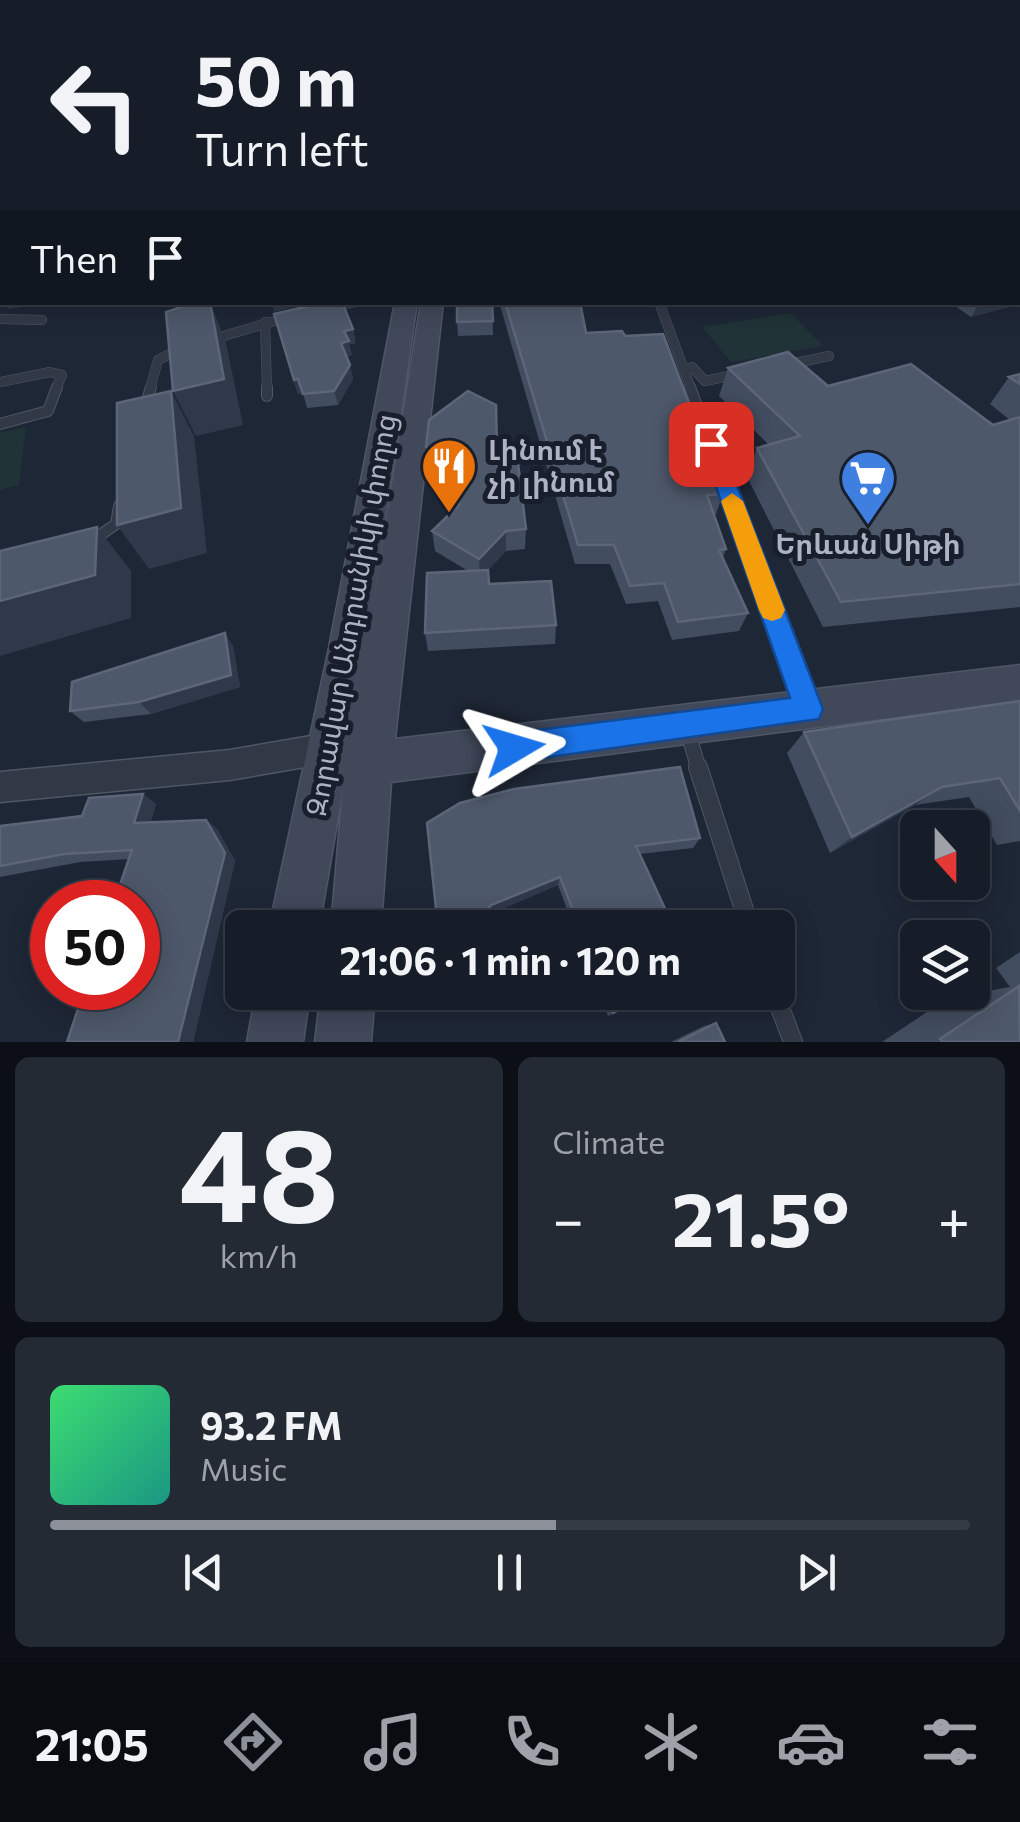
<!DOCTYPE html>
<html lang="en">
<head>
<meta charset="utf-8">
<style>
	body { margin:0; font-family:Commissioner,"Noto Sans Armenian",sans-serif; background:#232a34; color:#f1f3f6; height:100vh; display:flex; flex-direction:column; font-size:38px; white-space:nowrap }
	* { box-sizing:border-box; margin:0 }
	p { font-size:32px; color:#9ea2a8 }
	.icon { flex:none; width:55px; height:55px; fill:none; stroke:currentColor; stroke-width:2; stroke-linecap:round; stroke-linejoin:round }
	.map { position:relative; height:1042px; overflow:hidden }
	.sheet { display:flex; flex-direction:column; gap:15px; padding:15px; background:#0c1016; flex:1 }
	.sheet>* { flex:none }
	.top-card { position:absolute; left:0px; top:0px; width:1020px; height:305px; box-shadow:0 5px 25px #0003,0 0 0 2px #353b45; background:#161d28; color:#f1f3f6; overflow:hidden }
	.needle { width:65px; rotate:159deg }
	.fabs { position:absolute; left:900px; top:810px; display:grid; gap:20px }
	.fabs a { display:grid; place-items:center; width:90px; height:90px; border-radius:15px; background:#161d28; box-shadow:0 5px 25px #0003,0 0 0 2px #353b45; font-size:50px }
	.speed { position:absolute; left:30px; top:880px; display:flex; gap:20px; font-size:50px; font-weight:700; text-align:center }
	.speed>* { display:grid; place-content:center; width:130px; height:130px; border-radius:50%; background:#161d28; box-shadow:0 5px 25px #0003,0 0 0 2px #353b45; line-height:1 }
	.speed .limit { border:15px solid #d22; background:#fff; color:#111 }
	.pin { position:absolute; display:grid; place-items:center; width:85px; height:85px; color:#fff; margin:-42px; border-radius:20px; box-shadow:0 5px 15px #0006 }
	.me { position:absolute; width:110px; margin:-55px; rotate:83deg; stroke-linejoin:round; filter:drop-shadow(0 0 8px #0008) }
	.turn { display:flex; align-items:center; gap:35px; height:210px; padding:0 30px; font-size:45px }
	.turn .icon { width:130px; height:130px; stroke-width:2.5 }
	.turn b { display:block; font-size:70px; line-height:85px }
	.then { display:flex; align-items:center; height:95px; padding:0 30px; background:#0003; gap:20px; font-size:38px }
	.big { font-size:75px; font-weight:700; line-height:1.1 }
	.sheet .card { flex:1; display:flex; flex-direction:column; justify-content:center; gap:15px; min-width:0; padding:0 35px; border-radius:15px; background:#232a34 }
	.sheet .dial { align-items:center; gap:0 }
	.dial b { font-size:130px; line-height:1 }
	.song { display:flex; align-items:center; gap:30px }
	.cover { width:120px; height:120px; border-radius:15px; background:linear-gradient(135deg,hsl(140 70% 55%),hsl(170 70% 35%)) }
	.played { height:10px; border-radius:5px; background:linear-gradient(90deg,#8c9099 55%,#353b45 55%) }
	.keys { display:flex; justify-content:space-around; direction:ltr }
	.heat { display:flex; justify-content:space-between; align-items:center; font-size:55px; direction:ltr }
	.sheet .tiles { flex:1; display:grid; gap:15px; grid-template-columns:1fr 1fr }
	.card:last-child { grid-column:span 2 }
	.trip { position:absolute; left:225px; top:910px; width:570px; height:100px; border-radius:15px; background:#161d28; box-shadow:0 5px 25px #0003,0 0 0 2px #353b45; font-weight:700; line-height:100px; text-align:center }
	.tabs { display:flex; height:160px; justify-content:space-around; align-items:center; background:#090c10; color:#9ea2a8 }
	.tabs .icon { width:70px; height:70px }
	.tabs .selected { color:#8c9099 }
	.tabs b { font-size:45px; color:#f1f3f6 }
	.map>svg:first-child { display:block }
</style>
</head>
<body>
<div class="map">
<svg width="1020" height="1042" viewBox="0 0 1020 1042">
	<rect width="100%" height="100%" fill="#1e2736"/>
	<g fill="#203337">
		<path d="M791 313 823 346 731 362 702 327Z"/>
		<path d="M26 427 19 485 0 490V433Z"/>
	</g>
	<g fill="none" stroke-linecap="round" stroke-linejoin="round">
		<g stroke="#4f5665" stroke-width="10">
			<g id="lane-far3">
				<path d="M659 302 691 389"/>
				<path d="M761 302H770"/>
				<path d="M331 308 356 302"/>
				<path d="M0 319 42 320"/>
				<path d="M265 322 267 389"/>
				<path d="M210 340 288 317"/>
				<path d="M786 365 829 356"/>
				<path d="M684 370 692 367 705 381 738 374"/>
				<path d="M0 382 50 372 62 375 56 389"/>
				<path d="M150 389 158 360 183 347"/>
			</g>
		</g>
		<g stroke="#4f5665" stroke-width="12">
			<g id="lane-far2">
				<path d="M267 387V396"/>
				<path d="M690 387 752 556"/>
				<path d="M145 407 151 387"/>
				<path d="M0 424 48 411 57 387"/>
				<path d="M93 540 116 524 119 506"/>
			</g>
		</g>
		<g stroke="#4f5665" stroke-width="16">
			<g id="lane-far1">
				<path d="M751 554 807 705"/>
				<path d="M688 732 699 770"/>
			</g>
		</g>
		<g stroke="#4f5665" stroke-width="20">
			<g id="lane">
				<path d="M698 767 750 928"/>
				<path d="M774 992 793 1042"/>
			</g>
		</g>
		<g stroke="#4f5665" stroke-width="3">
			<path id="street" d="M328 733 338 738 343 748 338 758 328 763 230 780 0 802V772L230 750Z"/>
		</g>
		<g stroke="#4f5665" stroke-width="3">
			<g id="secondary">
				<path d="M395 302H417L372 612 421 302H443L395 739 1020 665V701L391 782 381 928H331L343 788 319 928H269L329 648Z"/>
				<path d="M256 992H310L303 1042H247Z"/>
				<path d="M321 992H375L371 1042H315Z"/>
			</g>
		</g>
		<use href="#lane-far3" stroke="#323946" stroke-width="9"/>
		<use href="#lane-far2" stroke="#323946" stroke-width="10"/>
		<use href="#lane-far1" stroke="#323946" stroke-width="14"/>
		<use href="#lane" stroke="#323946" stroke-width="18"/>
		<use href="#street" fill="#323946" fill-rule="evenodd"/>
		<use href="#secondary" fill="#40485a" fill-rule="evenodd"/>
	</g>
	<g fill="#424d5f">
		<path d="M1020 155V304L971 317 949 302H1018Z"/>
		<path d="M492 302 493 335 458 336 457 322Z"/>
		<path d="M499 302H580L586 333 723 494 716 514H714L726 549 723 558 748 613 739 631 672 640 658 601 626 604 610 564H575Z"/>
		<path d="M274 314 356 343 349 344 352 355 347 356 353 379 338 405 307 408 303 393 298 394Z"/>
		<path d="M728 368 828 386 993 425 1010 420 990 404 1009 377 1020 374V607L823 627 746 475 757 448 768 444 719 396Z"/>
		<path d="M426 447 497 450 526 529 525 549 506 551 488 570 489 584 556 625 555 644 428 651 425 633 468 571 435 551 432 531 459 505 460 485 429 467Z"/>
		<path d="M233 646 240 687 151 714 84 722 70 711Z"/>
		<path d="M1020 701V841L997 845 969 797 915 805 830 853 787 753 804 732Z"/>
		<path d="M514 789 700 838 693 848 640 854 674 928H574L558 885 492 913Z"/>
		<path d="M143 794 156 804 150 822 206 820 217 829 235 861 193 1042H67L129 859 80 862 0 877V826L82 816Z"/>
		<path d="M1020 952V1042H882L948 998 1010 987 996 968Z"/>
		<path d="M599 992H654L608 1016Z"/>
		<path d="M716 1023 725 1042H671L704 1026Z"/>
	</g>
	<g fill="#2f394a">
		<path d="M0 260H2V300L0 296Z"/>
		<path d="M1018 284H1020V304L971 317 980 302H1018Z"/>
		<path d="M4 302H57L8 309Z"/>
		<path d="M210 302 226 343 243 425 196 436 173 391Z"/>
		<path d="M271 302H301V305L274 312Z"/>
		<path d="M353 329 356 343 349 344 352 355 345 356 341 343 344 331Z"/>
		<path d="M350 365 353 379 338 405 334 391Z"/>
		<path d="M298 379 303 393 298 394 294 380Z"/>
		<path d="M171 391 194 436 207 553 149 569 117 525Z"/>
		<path d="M97 527 131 571V618L0 656V601Z"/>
		<path d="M506 531V551L480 579 479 559Z"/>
		<path d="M225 633 233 646 240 687 151 714 139 702Z"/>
		<path d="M942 787 915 805 830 853 852 837Z"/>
		<path d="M143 794 156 804 148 832 134 823Z"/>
		<path d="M206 820 217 829 235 861 193 1042H178Z"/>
		<path d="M560 877 558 885 492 913 480 928H473L491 905Z"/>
	</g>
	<g fill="#4d586a" stroke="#5c6678" stroke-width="2.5">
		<rect x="1018" y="155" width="2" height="129"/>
		<rect x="0" y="211" width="2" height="49"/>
		<path d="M196 302H210L224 379 173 391 166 312Z"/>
		<path d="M326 302H342L353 329 344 331 349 341 341 343 350 365 334 391 303 394 298 379 294 380 274 314Z"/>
		<path d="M457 302H492L493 321 457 322Z"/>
		<path d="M505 302H580L586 333 622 331 625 336 663 334 723 494 707 495 726 549 719 550 748 613 678 622 664 583 630 586 614 545H578Z"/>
		<path d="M788 352 828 386 911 364 993 425 1020 417V584L841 602 757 448 800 436 728 368Z"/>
		<path d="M1020 374V384L1009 377Z"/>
		<path d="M171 391 181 508 117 525V403Z"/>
		<path d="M468 391 496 405 497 450 518 463 526 529 506 531 479 559 432 531 459 505 460 466 426 447 429 420Z"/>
		<path d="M97 527 95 575 0 601V551Z"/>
		<path d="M488 570 489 584 551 581 556 625 425 633 427 573Z"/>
		<path d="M225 633 231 675 139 702 70 711 72 682Z"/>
		<path d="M1020 701V811L1000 778 942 787 852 837 804 732Z"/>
		<path d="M680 767 700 838 636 846 674 928H580L560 877 491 905 473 928H438L427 823 460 803 514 789Z"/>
		<path d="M143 794 134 823 206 820 225 853 178 1042H67L85 988H138V902H114L132 850 64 854 0 866V826L82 816 89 798Z"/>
		<path d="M1019 986 1020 1042H942L940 1039Z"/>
		<path d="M605 992H654L613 1013Z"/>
		<path d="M716 1023 725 1042H678Z"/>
	</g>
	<linearGradient id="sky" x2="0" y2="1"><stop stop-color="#10151e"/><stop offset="0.51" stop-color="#3b475d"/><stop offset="1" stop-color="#3b475d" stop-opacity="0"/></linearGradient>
	<rect width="1020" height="301" fill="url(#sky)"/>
	<path fill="#1a73e8" stroke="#114b97" stroke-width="2.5" d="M711 437 721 444 823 709 819 719 514 762 503 758 499 748 503 737 514 733 790 698 701 444Z"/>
	<path fill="#f59e0b" d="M732 493 743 501 785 610 781 618 772 621 763 618 759 610 721 501Z"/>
	<defs>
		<g id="restaurant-pin" transform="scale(2.875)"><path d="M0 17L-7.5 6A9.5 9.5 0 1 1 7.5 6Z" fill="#e8710a" stroke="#181e2b"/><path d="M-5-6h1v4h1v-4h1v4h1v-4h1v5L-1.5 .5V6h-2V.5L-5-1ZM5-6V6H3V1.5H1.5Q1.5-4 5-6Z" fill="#fff"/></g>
		<g id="supermarket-pin" transform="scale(2.875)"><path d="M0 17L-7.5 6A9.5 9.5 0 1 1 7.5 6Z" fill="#3f7fe0" stroke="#181e2b"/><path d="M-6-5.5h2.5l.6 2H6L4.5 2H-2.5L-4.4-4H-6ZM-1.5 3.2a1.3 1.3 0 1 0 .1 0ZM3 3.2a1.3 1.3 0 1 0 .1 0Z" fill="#fff"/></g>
	</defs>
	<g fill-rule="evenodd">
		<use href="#restaurant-pin" x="449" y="466"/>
		<use href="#supermarket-pin" x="868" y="478"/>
	</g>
	<g text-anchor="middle" stroke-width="10" stroke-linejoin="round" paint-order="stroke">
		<g font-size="28" font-weight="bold" fill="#abb3c4" stroke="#181e2b" text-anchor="start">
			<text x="488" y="460">Լինում է<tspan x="488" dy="32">չի լինում</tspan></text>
			<text x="868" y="554" text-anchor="middle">Երևան Սիթի</text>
		</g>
		<g font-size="28" fill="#abb3c4" stroke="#181e2b">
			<text transform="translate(351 615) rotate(-80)" y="10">Զորավար Անդրանիկի փողոց</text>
		</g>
	</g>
</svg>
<div class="fabs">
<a><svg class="needle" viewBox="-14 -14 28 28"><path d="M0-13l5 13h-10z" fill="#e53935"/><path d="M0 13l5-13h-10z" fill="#9ea2a8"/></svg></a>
<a><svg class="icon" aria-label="layers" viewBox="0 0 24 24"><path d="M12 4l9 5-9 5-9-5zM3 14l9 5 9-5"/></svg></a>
</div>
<div class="speed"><div class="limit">50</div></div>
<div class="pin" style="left:711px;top:444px;background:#d93025"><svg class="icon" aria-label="arrive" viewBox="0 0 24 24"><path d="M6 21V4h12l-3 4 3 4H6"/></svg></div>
<svg class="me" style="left:514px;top:748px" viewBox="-20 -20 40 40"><path d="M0-17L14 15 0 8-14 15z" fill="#1a73e8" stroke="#fff" stroke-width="4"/></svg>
<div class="trip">21:06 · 1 min · 120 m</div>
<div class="top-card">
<div class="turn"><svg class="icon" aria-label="left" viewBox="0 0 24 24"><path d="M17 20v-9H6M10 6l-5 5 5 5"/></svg><div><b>50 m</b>Turn left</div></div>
<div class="then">Then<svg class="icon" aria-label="arrive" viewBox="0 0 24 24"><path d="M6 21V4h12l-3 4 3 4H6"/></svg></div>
</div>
</div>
<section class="sheet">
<div class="tiles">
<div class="card dial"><b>48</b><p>km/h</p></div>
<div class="card"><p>Climate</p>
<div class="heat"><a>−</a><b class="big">21.5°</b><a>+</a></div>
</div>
<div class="card">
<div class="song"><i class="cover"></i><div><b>93.2 FM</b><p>Music</p></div></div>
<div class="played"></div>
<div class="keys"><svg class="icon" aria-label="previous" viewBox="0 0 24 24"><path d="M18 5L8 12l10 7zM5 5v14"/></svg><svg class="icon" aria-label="pause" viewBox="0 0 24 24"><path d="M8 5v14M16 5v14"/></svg><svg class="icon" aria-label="next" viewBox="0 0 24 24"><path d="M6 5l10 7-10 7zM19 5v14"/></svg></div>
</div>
</div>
</section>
<nav class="tabs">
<b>21:05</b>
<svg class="icon selected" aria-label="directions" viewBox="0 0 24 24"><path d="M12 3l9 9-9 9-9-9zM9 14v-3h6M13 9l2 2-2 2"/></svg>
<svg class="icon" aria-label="music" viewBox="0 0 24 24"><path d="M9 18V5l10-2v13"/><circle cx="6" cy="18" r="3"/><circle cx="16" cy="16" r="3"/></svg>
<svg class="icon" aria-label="phone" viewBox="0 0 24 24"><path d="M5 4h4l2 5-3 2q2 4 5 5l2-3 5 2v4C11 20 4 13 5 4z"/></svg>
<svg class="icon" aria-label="climate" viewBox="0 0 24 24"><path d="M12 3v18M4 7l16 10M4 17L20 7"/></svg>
<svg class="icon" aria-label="car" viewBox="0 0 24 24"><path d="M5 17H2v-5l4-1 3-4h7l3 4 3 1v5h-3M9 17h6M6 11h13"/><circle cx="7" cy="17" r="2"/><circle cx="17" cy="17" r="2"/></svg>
<svg class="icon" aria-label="filters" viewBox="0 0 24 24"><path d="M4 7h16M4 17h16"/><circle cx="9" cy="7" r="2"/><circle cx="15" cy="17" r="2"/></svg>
</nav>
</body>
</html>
